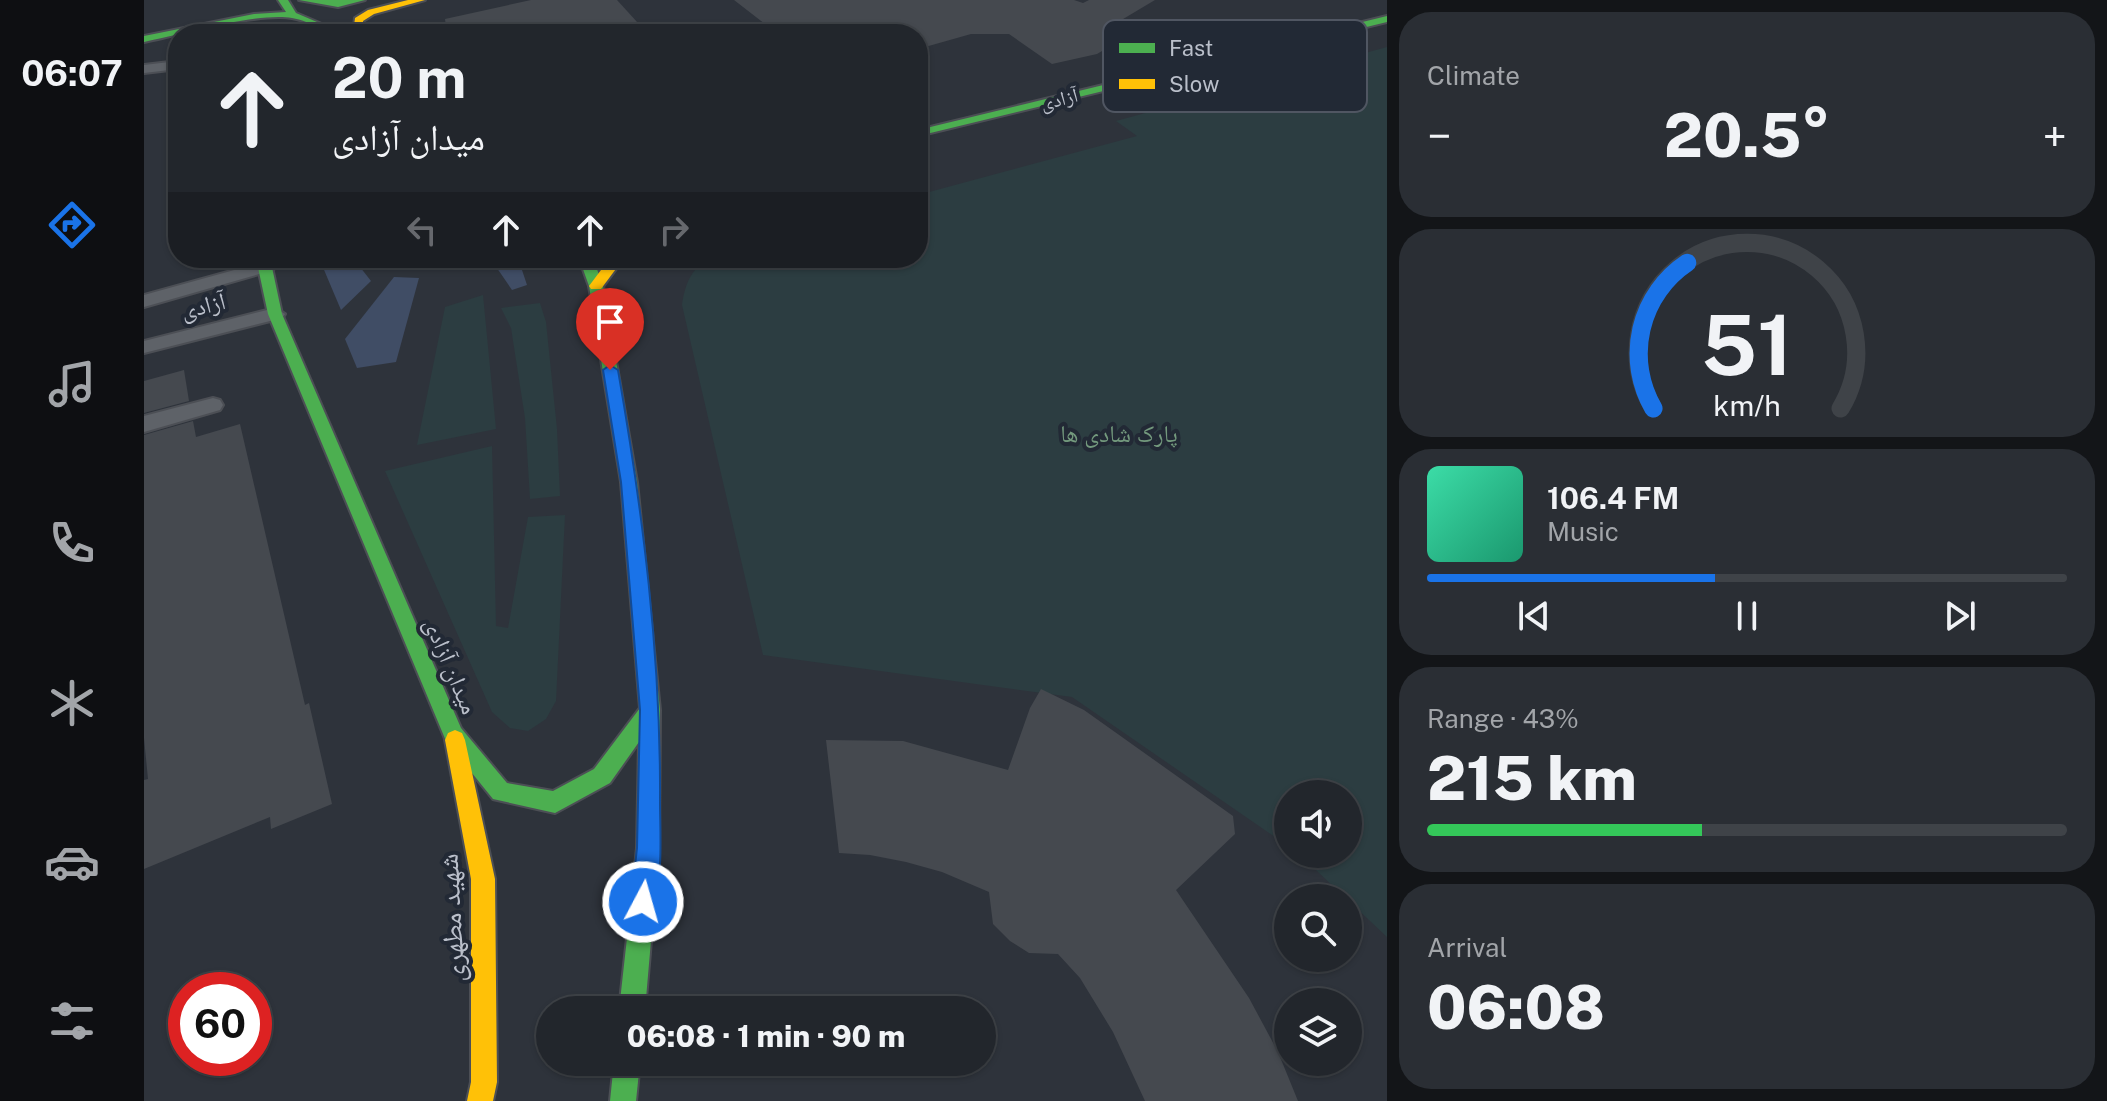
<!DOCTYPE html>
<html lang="en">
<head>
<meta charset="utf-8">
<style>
	body { margin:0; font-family:"Public Sans","Noto Naskh Arabic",sans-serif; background:#2a2e34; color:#f1f3f6; height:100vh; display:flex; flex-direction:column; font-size:30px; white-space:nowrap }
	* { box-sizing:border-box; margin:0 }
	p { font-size:26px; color:#a2a5a9 }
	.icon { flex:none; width:44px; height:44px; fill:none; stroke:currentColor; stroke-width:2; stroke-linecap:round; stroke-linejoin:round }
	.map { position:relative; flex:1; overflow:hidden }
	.sheet { display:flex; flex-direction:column; gap:12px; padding:12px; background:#131518; width:720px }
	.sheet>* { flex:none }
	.top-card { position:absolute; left:24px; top:24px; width:760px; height:244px; border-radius:32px; box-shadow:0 2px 6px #0004,0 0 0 2px #3f4348; background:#22262c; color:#f1f3f6; overflow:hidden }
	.buttons { position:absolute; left:1130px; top:780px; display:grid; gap:16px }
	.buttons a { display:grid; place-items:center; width:88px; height:88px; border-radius:50%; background:#22262c; box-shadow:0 2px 6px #0004,0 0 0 2px #3f4348; font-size:40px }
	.speed { position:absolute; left:24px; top:972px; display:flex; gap:16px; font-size:40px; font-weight:700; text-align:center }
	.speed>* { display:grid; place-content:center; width:104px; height:104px; border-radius:50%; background:#22262c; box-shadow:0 2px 6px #0004,0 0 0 2px #3f4348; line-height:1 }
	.speed .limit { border:12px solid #d22; background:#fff; color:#111 }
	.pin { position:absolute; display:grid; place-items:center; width:68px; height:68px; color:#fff; margin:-82px -34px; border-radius:50% 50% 50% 0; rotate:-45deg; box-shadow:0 0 8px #0007 }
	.pin .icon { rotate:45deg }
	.me { position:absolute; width:88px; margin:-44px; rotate:6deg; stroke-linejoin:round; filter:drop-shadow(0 0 6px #0008) }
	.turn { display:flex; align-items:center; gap:28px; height:168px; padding:0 32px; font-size:36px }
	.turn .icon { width:104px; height:104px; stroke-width:2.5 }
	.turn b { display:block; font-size:56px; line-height:68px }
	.lanes { display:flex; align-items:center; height:76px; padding:0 32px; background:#0003; justify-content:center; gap:40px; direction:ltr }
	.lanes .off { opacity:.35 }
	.big { font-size:60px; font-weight:800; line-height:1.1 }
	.sheet .tile { flex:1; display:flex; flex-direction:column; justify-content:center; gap:12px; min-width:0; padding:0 28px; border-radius:32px; background:#2a2e34 }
	.sheet .dial { align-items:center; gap:0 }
	.dial svg { height:208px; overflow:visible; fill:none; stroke:#3f4348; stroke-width:7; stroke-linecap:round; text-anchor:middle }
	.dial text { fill:#f1f3f6; stroke:none }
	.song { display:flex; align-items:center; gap:24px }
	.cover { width:96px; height:96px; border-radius:12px; background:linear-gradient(135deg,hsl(160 70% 55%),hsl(160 70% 35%)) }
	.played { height:8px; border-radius:4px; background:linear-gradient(90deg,#1a73e8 45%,#3f4348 45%) }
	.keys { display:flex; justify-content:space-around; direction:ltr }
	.heat { display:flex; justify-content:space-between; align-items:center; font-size:44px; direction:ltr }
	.charge { height:12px; border-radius:6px; background:linear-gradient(90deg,#34c759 43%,#3f4348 0) }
	.trip { position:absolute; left:392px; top:996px; width:460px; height:80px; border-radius:40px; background:#22262c; box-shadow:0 2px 6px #0004,0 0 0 2px #3f4348; font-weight:800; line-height:80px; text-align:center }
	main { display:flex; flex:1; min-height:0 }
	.tabs { display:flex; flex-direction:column; width:144px; justify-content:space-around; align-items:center; background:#0e0f12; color:#a2a5a9 }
	.tabs .icon { width:56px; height:56px }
	.tabs .current { color:#1a73e8 }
	.tabs b { font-size:36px; color:#f1f3f6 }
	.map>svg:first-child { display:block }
</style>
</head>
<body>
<main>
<nav class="tabs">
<b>06:07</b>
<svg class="icon current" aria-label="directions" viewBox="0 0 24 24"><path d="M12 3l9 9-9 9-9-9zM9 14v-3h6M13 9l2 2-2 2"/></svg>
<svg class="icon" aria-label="music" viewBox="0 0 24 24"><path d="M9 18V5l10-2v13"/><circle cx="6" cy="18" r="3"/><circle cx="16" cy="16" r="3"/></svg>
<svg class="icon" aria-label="phone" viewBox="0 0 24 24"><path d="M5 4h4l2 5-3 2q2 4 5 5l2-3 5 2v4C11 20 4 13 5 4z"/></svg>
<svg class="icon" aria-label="climate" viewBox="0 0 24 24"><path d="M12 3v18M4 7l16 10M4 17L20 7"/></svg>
<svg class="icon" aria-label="car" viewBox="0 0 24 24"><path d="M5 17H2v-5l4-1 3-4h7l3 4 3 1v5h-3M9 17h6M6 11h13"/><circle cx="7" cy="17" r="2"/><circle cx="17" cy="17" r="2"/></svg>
<svg class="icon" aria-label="filters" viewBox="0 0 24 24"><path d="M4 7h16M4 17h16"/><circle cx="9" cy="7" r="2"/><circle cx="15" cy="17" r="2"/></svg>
</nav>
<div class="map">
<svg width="1243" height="1101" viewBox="0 0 1243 1101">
	<rect width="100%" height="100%" fill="#2e333b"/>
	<g fill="#2c3d41">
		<path d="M1243 47V937L1155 854H1204V794H1144V846L928 697 619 655 538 305C541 285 546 270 565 258H774V195L993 136 972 121Z"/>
		<path d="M339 295 352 429 273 445 301 307Z"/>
		<path d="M396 303 402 322 413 429 416 496 386 499 381 418 367 328 357 308Z"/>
		<path d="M348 446 352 626 364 628 384 517 421 515 412 701 402 719 384 731 366 728 348 712 241 471Z"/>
	</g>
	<g fill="#404d65">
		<path d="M175 258H209L227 281 197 310Z"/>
		<path d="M346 258H374L383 285 368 290Z"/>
		<path d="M250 277 275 278 252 362 213 368 201 339Z"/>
	</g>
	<g fill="#45494f">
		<path d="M387 0H473L504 34H303L301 19Z"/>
		<path d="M590 0H930L939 3 945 0H1011L969 25 990 32 953 54 908 64 865 34H827L774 49V34H634Z"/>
		<path d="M40 370 45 401 0 413V381Z"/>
		<path d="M49 421 52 437 96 424 161 705 165 703 188 804 127 829 126 817 0 869V780L4 779 0 738V435Z"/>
		<path d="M897 689 940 710 1089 816 1091 834 1032 890 1105 998 1134 1052 1154 1101H1001L969 1032 936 978 914 954 885 953 866 941 849 924 845 892 798 872 762 862 726 855 695 853 682 740 759 741 864 770 886 708Z"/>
	</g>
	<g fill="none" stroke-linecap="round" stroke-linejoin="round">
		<g stroke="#4c4f55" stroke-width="4">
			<g id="lane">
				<path d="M34 61V69L0 73V65Z"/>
				<path d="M123 261 132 266 129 270 0 307V295Z"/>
				<path d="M131 308 141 314 138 318 0 353V341Z"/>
				<path d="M69 398 76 400 79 405 76 410 0 432V416Z"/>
			</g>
		</g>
		<g stroke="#4c4f55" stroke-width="4">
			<g id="fast">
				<path d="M134 0H144L152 13 201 34C181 34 167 21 148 18 113 12 36 35 0 42V36L110 14 142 12Z"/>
				<path d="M155 0H221L194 7Z"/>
				<path d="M1243 16V22L774 136V130Z"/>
				<path d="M112 258H126L138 314 317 728 363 783 409 791 450 769 496 708 477 482 445 286 435 258H449L459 286 493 482 516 710 515 848 501 1010H475L493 848 495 742 466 783 411 813 349 799 302 741 124 314Z"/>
				<path d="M470 1062H496L492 1101H466Z"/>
			</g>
		</g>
		<g stroke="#4c4f55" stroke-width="4">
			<g id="slow">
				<path d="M264 0H281L230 14 219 21V34H209L211 18 224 10Z"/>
				<path d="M466 258H480L457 289H447L445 286Z"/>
				<path d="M311 730 318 733 321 740 351 879 353 1082 349 1101H323L327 1082V879L301 740 304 733Z"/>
			</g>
		</g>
		<use href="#lane" fill="#5e6268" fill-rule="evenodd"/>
		<use href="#fast" fill="#4caf50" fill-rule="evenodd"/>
		<use href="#slow" fill="#ffc107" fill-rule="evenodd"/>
	</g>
	<path fill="#1a73e8" stroke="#114b97" stroke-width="2" d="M466 365 474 370C499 513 517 656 516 801 516 835 520 878 507 910L499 913 491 910 487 902 493 848 496 710 477 482 459 370Z"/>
	<g text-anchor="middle" stroke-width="8" stroke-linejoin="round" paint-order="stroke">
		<g font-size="20" fill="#babfca" stroke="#222935">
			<text transform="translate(915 99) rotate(-14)" y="7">آزادی</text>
		</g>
		<g font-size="24" fill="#babfca" stroke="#222935">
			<text transform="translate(59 306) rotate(-14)" y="8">آزادی</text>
			<text transform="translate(307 666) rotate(67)" y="8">میدان آزادی</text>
		</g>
		<g font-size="24" fill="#73997d" stroke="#222935">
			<text x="975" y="442">پارک شادی ها</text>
		</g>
		<g font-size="28" fill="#babfca" stroke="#222935">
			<text transform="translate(307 918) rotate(-93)" y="10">شهید مطهری</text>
		</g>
	</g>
	<rect x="959" y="20" width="264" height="92" rx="12" fill="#222935" stroke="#505662" stroke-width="2"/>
	<rect x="975" y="43" width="36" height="10" fill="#4caf50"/>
	<rect x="975" y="79" width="36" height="10" fill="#ffc107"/>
	<g font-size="22" fill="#babfca">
		<text x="1025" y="56">Fast</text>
		<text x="1025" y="92">Slow</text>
	</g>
</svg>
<div class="buttons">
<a><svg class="icon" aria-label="sound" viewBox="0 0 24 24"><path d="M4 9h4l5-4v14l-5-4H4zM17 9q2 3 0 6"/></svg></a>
<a><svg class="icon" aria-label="search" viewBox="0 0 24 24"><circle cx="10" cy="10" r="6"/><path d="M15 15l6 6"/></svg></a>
<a><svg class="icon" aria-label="layers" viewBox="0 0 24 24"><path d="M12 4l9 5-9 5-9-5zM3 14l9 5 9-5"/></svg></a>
</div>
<div class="speed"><div class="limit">60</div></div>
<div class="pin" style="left:466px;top:370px;background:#d93025"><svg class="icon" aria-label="arrive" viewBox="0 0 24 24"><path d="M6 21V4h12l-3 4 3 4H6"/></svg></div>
<svg class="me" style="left:499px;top:902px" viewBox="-20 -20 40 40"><circle r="17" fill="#1a73e8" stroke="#fff" stroke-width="3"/><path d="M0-11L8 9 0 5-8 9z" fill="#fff"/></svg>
<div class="trip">06:08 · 1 min · 90 m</div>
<div class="top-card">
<div class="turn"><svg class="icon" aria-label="ahead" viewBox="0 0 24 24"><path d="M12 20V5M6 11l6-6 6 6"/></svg><div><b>20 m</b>میدان آزادی</div></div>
<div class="lanes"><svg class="icon off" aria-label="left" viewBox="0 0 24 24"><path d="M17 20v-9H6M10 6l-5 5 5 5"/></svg><svg class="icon" aria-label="ahead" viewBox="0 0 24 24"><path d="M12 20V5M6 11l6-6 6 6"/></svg><svg class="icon" aria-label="ahead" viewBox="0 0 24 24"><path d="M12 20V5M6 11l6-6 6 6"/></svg><svg class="icon off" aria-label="right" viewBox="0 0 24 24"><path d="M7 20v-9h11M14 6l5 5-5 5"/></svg></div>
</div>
</div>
<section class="sheet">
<div class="tile"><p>Climate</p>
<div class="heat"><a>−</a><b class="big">20.5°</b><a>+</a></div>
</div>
<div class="tile dial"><svg viewBox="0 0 100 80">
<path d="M14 69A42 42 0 1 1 86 69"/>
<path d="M14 69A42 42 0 0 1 27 13" stroke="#1a73e8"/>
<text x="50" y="56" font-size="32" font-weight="700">51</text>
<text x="50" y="72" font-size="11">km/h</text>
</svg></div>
<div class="tile">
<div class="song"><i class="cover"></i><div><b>106.4 FM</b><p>Music</p></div></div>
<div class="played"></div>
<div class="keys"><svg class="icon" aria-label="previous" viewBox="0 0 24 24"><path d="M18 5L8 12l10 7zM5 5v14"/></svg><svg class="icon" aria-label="pause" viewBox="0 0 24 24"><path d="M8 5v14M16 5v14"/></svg><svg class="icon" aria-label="next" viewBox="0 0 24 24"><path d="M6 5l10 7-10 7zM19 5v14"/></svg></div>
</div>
<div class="tile"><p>Range · 43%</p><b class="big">215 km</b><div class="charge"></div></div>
<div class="tile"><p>Arrival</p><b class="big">06:08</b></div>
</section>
</main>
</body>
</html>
